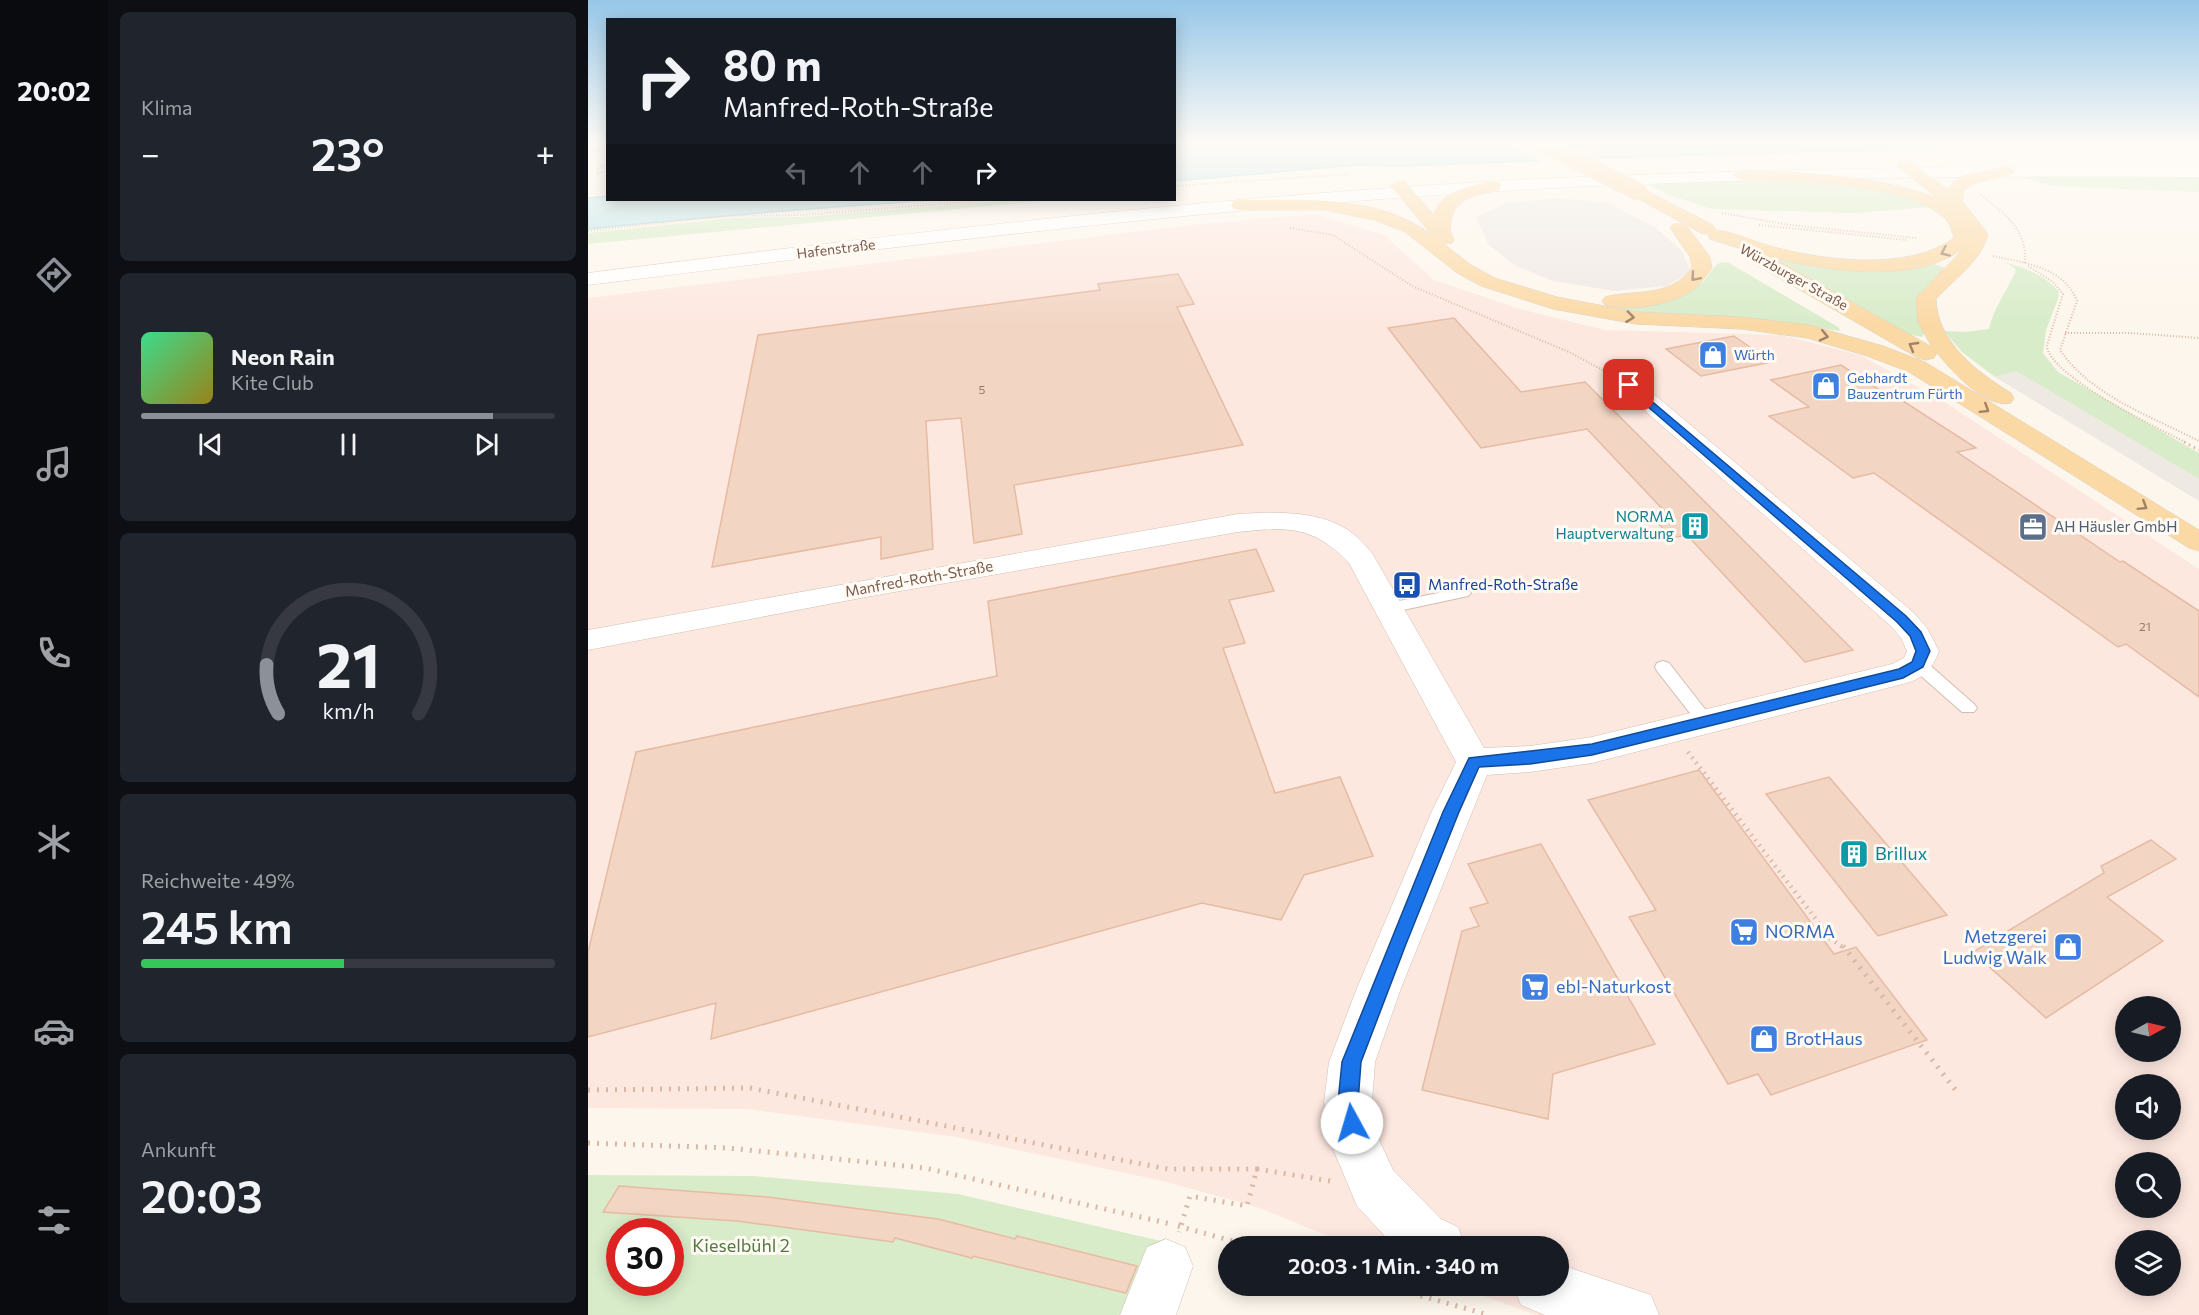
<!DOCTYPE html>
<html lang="de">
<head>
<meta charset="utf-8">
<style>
	body { margin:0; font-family:Commissioner,sans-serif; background:#20242c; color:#f1f3f6; height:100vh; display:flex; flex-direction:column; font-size:22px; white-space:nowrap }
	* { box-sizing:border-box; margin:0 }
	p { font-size:20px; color:#9ea1a6 }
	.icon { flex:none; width:33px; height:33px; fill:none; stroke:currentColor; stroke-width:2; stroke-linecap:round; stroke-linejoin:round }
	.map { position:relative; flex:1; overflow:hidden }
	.side { display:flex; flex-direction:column; gap:12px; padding:12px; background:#0d0f14; width:480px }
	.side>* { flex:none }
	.guide { position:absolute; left:18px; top:18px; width:570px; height:183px; border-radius:0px; box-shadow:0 3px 15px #0003; background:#171b24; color:#f1f3f6; overflow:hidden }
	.needle { width:39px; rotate:82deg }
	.controls { position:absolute; left:1527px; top:996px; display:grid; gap:12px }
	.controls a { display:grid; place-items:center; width:66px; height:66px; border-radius:50%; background:#171b24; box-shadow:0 3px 15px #0003; font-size:30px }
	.speed { position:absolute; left:18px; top:1218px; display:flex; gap:12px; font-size:30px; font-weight:700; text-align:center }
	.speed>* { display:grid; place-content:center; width:78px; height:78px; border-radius:50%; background:#171b24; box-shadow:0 3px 15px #0003; line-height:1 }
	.speed .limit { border:9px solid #d22; background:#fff; color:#111 }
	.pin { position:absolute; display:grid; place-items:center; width:51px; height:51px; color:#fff; margin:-26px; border-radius:12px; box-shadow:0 3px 9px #0006 }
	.me { position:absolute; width:66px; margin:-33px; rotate:354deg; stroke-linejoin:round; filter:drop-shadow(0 0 4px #0008) }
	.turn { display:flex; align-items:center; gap:21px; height:126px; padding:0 18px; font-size:27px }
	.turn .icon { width:78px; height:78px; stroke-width:2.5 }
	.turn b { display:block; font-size:42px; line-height:51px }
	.lanes { display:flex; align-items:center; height:57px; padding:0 18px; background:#0003; justify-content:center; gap:30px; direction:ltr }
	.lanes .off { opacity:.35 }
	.big { font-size:45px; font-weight:600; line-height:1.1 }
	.side .widget { flex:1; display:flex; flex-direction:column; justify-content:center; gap:9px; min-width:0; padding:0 21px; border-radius:9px; background:#20242c }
	.side .dial { align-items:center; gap:0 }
	.dial svg { height:156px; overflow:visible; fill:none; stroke:#363941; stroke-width:7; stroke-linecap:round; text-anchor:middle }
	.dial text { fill:#f1f3f6; stroke:none }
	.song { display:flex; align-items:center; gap:18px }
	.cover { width:72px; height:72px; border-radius:9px; background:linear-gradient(135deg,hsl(150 70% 55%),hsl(50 70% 35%)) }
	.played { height:6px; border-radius:3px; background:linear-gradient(90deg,#8c9099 85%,#363941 85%) }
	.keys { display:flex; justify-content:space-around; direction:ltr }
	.heat { display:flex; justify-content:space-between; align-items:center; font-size:33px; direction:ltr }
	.charge { height:9px; border-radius:4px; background:linear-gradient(90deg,#34c759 49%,#363941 0) }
	.trip { position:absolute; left:630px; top:1236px; width:351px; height:60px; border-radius:30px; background:#171b24; box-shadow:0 3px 15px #0003; font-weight:600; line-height:60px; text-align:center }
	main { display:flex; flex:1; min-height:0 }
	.dock { display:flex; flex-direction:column; width:108px; justify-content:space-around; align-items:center; background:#090b0e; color:#9ea1a6 }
	.dock .icon { width:42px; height:42px }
	.dock .active { color:#8c9099 }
	.dock b { font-size:27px; color:#f1f3f6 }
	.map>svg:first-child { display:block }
</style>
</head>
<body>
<main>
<nav class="dock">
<b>20:02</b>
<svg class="icon active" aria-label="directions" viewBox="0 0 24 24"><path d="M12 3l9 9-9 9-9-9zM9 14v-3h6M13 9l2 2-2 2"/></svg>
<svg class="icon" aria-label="music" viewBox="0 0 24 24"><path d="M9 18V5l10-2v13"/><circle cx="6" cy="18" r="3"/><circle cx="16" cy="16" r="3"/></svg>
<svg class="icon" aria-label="phone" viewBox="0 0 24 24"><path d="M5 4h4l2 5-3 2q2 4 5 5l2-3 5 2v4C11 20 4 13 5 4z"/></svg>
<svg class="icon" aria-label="climate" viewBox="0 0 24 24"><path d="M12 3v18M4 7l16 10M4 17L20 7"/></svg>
<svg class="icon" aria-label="car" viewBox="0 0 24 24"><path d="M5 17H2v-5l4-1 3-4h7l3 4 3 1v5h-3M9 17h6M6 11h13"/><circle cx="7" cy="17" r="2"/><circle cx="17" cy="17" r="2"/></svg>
<svg class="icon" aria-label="filters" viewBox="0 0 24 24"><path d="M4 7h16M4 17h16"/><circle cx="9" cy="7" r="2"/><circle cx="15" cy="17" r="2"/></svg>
</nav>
<section class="side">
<div class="widget"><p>Klima</p>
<div class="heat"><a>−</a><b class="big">23°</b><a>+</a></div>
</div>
<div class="widget">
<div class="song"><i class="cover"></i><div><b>Neon Rain</b><p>Kite Club</p></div></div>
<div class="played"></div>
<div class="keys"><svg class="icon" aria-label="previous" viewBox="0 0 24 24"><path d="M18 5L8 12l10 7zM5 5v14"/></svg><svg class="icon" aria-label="pause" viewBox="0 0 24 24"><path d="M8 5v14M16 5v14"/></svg><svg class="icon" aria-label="next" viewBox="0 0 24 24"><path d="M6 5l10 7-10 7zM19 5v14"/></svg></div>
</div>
<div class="widget dial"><svg viewBox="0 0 100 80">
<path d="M14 69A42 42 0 1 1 86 69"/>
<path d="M14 69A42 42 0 0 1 8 44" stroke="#8c9099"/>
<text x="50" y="56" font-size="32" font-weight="700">21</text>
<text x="50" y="72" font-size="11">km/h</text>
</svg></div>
<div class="widget"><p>Reichweite · 49%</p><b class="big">245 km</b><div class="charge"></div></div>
<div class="widget"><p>Ankunft</p><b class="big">20:03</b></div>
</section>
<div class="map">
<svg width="1611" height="1315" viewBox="0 0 1611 1315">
	<rect width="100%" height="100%" fill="#fdf6ec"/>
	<path fill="#fde8e0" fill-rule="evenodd" d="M727 214 796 235 846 280 932 309 1017 330 1193 335 1272 355 1358 403 1611 569V1315H948L869 1286H970V1246H765L669 1207 575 1181 368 1137 160 1109 0 1108V298L603 225ZM1538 1006H1582V1052H1538ZM1538 1084H1582V1130H1538ZM1538 1162H1582V1208H1538ZM1538 1240H1582V1286H1538Z"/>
	<g fill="#efe9e4">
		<path d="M971 198 1020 203 1068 228 1094 251 1103 271 1079 286 1026 291 965 281 926 265 900 244 888 217 918 203Z"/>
		<path d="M1428 371 1611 479V501L1407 377Z"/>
	</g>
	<g fill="#d8ecc9" fill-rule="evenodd">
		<path d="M1432 176 1611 177V192L1462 186Z"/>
		<path d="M1159 179C1221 182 1285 182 1341 207L1267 213 1124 209 1083 196 1058 183Z"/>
		<path d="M428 200H463L0 244V233L144 218 213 217Z"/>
		<path d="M1190 257 1343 263 1357 268 1331 320 1336 334 1334 337 1319 334 1187 259Z"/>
		<path d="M1411 261C1433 266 1456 274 1471 292L1470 299 1458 330 1455 353 1470 372 1611 453V479L1428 371 1407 377 1374 352 1356 331 1377 332 1401 329C1406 307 1419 291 1428 270L1421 264Z"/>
		<path d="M1134 262 1141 263 1250 327 1253 331 1193 324 1037 311 1028 307C1056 302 1087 300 1111 285 1120 280 1124 265 1134 262Z"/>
		<path d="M0 1175 164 1176 370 1194 573 1241 545 1315H0ZM32 1232H82V1282H32Z"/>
	</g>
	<g fill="#bfe3e8" stroke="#a5d3da" stroke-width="1.5">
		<path d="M641 142H1611L1069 156 814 166 768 165 587 181V146Z"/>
		<path d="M19 196 20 200H343C229 208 114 217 0 229V198Z"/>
	</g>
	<path fill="#fdf6ec" d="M916 142H973L1013 161 958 164Z"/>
	<g fill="#f3d5c3" stroke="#e6bba3" stroke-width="1.5">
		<path d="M590 274 606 304 589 307 655 445 426 485 434 534 386 543 373 418 338 421 345 549 293 559V537L124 567 170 335 512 290 510 284Z"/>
		<path d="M866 318 933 392 997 382 1265 650 1217 662 1099 535 1084 538 1065 518 1080 515 999 429 893 448 800 328Z"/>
		<path d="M1146 336 1183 362 1113 376 1078 349Z"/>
		<path d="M1253 365 1293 391 1298 390 1388 448 1369 452 1532 562 1535 561 1611 611V697L1538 644 1530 647 1286 473 1265 478 1181 416 1221 407 1183 380Z"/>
		<path d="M668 549 686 591 641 600 657 643 635 648 687 793 752 777 785 856 716 875 693 920 614 903 123 1039 128 1003 0 1037V952L48 752 409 676 400 601Z"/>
		<path d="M1111 770 1246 954 1268 947 1339 1040 1183 1095 1170 1074 1140 1084 1041 917 1068 910 1000 800Z"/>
		<path d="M1241 777 1359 915 1290 936 1178 794Z"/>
		<path d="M1563 840 1588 859 1519 897 1575 941 1458 1018 1385 952 1516 873 1513 866Z"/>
		<path d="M953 844 1067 1044 965 1074 960 1119 834 1090 874 931 891 926 882 908 900 903 880 864Z"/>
		<path d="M31 1186 179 1197 350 1219 427 1239 429 1236 549 1266 538 1293 385 1256 384 1258 307 1238 305 1242 149 1221 15 1212Z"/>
	</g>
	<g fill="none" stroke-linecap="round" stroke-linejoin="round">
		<g stroke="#d1beb0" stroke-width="2">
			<g id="lane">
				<path d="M20 164V170L10 173V169Z"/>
				<path d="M875 588 880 590 883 593 880 596 801 613 793 608 801 603Z"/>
				<path d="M1330 659 1336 660 1386 704 1389 708 1386 712H1374L1324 668 1322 664 1324 660Z"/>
				<path d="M1075 661 1081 663 1124 718 1127 722 1124 726 1118 728 1112 726 1069 671 1067 667 1069 663Z"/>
			</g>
		</g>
		<g stroke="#d1beb0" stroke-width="1">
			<g id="street">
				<path d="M1041 378 1049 380 1325 612 1339 628 1351 651C1344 670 1335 679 1315 684L1004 763 942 772 899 775 813 988 787 1062 784 1102 792 1142 805 1170 853 1219 870 1227 877 1246H806L769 1206 743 1144 736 1102 741 1062 769 988 844 811 868 762 761 563C725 525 699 527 650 532L278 597 0 650V630L650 514C686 512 729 510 760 530 769 536 777 545 784 553L896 748 942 746 1004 737 1304 664 1316 658 1319 651 1313 638 1303 626 1033 390 1029 385 1033 380Z"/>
				<path d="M578 1239 597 1247 605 1266 588 1315H532L559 1247Z"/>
				<path d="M970 1264 1063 1295 1071 1315H957L933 1305 925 1286H970Z"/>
			</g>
		</g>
		<g stroke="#d6c0b0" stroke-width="1">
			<path id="secondary" d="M1412 167H1611V177C1378 176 1145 177 913 191 607 209 304 247 0 285V273C271 239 542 206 814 187 1013 173 1213 169 1412 167Z"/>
		</g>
		<g stroke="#dad1cd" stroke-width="1">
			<g id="primary">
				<path d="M1318 161 1324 163 1359 189 1373 176 1419 166 1427 171 1425 174 1385 184 1375 191V202L1400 234C1393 262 1367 278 1348 299 1349 342 1389 372 1423 393L1426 398 1423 403C1397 409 1364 371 1349 353L1346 358 1338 360 1330 358 1167 264 1164 260 1172 255 1122 239 1120 234 1113 233 1098 225 1122 257 1124 268C1118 276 1113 284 1105 290 1083 305 1042 312 1017 305L1014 301 1017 297C1048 289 1082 298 1104 268L1102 257 1082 228 1085 224H1096L1045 196 1043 192 1045 188 1051 187 1125 225 1128 230C1147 232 1166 242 1186 247 1238 261 1321 271 1366 238 1364 232 1362 225 1359 221 1325 182 1202 181 1153 180L1145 175 1153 170C1220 172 1286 175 1349 198L1312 169 1310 166 1312 163ZM1376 248 1328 298 1330 323 1344 347 1185 258C1240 271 1328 285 1376 248Z"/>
				<path d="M811 181 817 182 846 215C854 189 882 187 905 181L911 182 913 186 911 190C891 195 866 197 863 221 862 228 862 233 866 239L864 243 856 244 883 265 907 278 969 297 1048 312 1153 317 1221 325 1295 346 1337 362 1611 530V551L1601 548 1321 372 1279 356 1219 338 1153 329 1048 324 965 309 893 286 869 273 817 232 786 220 736 210H652L646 209 643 205 646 201 652 200C715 200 790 194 844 235L803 186Z"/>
			</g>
		</g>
		<g stroke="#d9b8a5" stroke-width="2" stroke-dasharray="1 2" stroke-linecap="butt">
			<path d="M1462 150 1611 147"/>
			<path d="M586 186 762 174"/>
			<path d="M1393 195C1418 216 1439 228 1437 264"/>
			<path d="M1134 213 1202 225 1328 238"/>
			<path d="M1171 225 1319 240"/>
			<path d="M702 228 745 235 824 286 981 352 1022 374"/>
			<path d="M0 231 141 216 215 215 405 200"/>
			<path d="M1405 256C1437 263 1476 267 1489 301L1472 350C1502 395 1564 417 1611 441"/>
			<path d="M1440 266 1465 282 1475 294 1459 345C1459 375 1571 429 1599 443"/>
			<path d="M1477 333H1542L1611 338"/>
		</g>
		<path stroke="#d9b8a5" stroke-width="3" stroke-dasharray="1.5 4" stroke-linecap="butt" d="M1596 442 1611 450"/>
		<path stroke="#d9b8a5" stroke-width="4.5" stroke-dasharray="1.5 5" stroke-linecap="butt" d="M1100 752 1243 939 1256 948"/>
		<g stroke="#d9b8a5" stroke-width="5" stroke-dasharray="2 7" stroke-linecap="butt">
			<path d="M1255 946 1370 1093"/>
			<path d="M0 1090 162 1088 580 1169H669L659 1206 602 1196 591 1232"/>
			<path d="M0 1143 140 1148 337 1168 583 1224"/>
			<path d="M669 1169 742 1181"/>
			<path d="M590 1226 663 1246"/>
			<path d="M798 1286 901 1315"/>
		</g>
		<use href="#lane" fill="#fff" fill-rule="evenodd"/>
		<use href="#street" fill="#fff" fill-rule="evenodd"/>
		<use href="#secondary" fill="#fff" fill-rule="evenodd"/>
		<use href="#primary" fill="#fbd9a5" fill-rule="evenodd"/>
		<g stroke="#b9a8c9" stroke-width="4">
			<path id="rail" d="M0 152 20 147"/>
		</g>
		<use href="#rail" stroke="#fffaf3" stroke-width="2" stroke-dasharray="7" stroke-linecap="butt"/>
		<g stroke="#dad1cd" stroke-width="18" stroke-linecap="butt">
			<path id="primary-bridge" d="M951 142 1051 192"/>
		</g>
		<use href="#primary-bridge" stroke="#fbd9a5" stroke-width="17"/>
	</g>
	<defs><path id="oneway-chevron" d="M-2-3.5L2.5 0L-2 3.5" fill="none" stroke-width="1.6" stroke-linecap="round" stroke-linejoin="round" transform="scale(1.5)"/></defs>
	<g stroke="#a18267">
		<use href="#oneway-chevron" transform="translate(1357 252) rotate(156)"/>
		<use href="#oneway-chevron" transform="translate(1107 277) rotate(131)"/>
		<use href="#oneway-chevron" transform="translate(1042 317) rotate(7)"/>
		<use href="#oneway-chevron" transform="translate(1236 336) rotate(13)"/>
		<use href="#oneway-chevron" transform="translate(1325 346) rotate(-150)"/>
		<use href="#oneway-chevron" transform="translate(1397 409) rotate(32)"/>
		<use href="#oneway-chevron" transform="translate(1555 506) rotate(32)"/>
	</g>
	<linearGradient id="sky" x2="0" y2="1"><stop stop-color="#97c7e8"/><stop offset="0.44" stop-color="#fefbf6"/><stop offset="1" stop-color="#fefbf6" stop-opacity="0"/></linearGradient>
	<rect width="1611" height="326" fill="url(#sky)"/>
	<path fill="#1a73e8" stroke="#114b97" stroke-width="1.5" d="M1041 382 1318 616 1333 632 1342 651 1335 667 1315 678 1004 755 942 764 891 767 871 812 818 944 773 1062 770 1102 774 1123 771 1130 764 1133 757 1130 750 1102 754 1062 855 812 881 758 1004 744 1311 669 1324 662 1328 651 1322 636 1309 622 1037 387V383Z"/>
	<defs>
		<g id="shop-square" transform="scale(1.5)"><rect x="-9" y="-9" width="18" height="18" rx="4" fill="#3f7fe0" stroke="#fffaf3"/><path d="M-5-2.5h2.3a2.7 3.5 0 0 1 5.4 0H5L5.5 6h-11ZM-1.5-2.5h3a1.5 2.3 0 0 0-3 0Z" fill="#fff"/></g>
		<g id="building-square" transform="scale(1.5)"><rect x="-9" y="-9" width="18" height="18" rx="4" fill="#0f9aa8" stroke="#fffaf3"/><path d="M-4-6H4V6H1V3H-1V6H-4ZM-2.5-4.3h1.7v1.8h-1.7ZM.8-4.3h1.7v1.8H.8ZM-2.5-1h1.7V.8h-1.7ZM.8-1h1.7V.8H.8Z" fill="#fff"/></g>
		<g id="office-square" transform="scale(1.5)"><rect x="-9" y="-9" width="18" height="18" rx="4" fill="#5c6f8a" stroke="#fffaf3"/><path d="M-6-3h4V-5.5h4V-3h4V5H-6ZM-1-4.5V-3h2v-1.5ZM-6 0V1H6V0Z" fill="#fff"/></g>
		<g id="bus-square" transform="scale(1.5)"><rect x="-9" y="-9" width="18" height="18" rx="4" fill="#1a4fb4" stroke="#fffaf3"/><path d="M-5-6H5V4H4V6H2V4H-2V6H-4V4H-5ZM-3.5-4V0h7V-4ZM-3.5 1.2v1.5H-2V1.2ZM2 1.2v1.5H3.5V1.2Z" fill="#fff"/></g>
		<g id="supermarket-square" transform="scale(1.5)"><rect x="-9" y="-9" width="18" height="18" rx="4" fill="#3f7fe0" stroke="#fffaf3"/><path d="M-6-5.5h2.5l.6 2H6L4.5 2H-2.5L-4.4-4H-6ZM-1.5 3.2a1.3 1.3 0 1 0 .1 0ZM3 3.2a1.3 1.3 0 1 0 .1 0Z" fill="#fff"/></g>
	</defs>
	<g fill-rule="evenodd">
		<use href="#shop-square" x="1125" y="355"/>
		<use href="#shop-square" x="1238" y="386"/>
		<use href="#building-square" x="1107" y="526"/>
		<use href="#office-square" x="1445" y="527"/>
		<use href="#bus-square" x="819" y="585"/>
		<use href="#building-square" x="1266" y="854"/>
		<use href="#supermarket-square" x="1156" y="932"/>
		<use href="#shop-square" x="1480" y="947"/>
		<use href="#supermarket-square" x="947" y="987"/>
		<use href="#shop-square" x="1176" y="1039"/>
	</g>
	<g text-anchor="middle" stroke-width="6" stroke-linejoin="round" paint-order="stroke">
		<g font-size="12" fill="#987a6a">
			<text x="394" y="394">5</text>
			<text x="1557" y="631">21</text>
		</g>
		<g font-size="14" fill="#7a5c4d" stroke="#fffaf3">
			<text transform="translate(248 249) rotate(-7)" y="5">Hafenstraße</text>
			<text transform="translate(1206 277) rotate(29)" y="5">Würzburger Straße</text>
		</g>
		<g font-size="14" fill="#366cbe" stroke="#fffaf3" text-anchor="start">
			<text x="1146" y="360">Würth</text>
			<text x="1259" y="383">Gebhardt<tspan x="1259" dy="16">Bauzentrum Fürth</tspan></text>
		</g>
		<g font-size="15" fill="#0d838f" stroke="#fffaf3" text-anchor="end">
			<text x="1086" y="522">NORMA<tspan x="1086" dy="17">Hauptverwaltung</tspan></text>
		</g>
		<g font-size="15" fill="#4e5e75" stroke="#fffaf3" text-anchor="start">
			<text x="1466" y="532">AH Häusler GmbH</text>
		</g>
		<g font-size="15" fill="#7a5c4d" stroke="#fffaf3">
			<text transform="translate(331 579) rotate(-10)" y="5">Manfred-Roth-Straße</text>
		</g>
		<g font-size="15" fill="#164399" stroke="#fffaf3" text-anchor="start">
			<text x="840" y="590">Manfred-Roth-Straße</text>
		</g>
		<g font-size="18" fill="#0d838f" stroke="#fffaf3" text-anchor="start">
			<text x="1287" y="860">Brillux</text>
		</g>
		<g font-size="18" fill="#366cbe" stroke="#fffaf3" text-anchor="start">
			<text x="1177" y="938">NORMA</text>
			<text x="1459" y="943" text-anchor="end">Metzgerei<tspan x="1459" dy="21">Ludwig Walk</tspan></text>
			<text x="968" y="993">ebl-Naturkost</text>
			<text x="1197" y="1045">BrotHaus</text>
		</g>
		<g font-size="18" fill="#537a41" stroke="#fffaf3">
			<text x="153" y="1252">Kieselbühl 2</text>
		</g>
	</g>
</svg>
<div class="controls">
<a><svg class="needle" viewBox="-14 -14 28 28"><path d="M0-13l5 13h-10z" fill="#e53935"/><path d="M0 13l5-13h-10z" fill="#9ea1a6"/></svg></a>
<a><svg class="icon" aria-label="sound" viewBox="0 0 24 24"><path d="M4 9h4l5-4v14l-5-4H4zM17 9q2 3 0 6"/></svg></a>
<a><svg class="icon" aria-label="search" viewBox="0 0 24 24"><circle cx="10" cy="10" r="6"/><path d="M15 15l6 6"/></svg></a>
<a><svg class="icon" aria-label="layers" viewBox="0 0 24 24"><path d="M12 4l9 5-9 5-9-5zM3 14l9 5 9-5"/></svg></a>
</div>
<div class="speed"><div class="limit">30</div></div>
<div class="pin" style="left:1041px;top:385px;background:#d93025"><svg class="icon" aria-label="arrive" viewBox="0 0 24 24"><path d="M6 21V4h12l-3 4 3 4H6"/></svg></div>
<svg class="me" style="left:764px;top:1123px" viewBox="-20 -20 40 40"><circle r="19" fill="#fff"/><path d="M0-13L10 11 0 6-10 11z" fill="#1a73e8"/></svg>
<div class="trip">20:03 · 1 Min. · 340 m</div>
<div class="guide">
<div class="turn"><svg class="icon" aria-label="right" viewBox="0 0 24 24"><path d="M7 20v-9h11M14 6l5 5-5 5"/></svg><div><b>80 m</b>Manfred-Roth-Straße</div></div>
<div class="lanes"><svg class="icon off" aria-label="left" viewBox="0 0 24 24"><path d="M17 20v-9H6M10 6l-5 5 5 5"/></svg><svg class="icon off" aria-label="ahead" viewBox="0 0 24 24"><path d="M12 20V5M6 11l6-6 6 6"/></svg><svg class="icon off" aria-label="ahead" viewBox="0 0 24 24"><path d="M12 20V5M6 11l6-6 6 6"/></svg><svg class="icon" aria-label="right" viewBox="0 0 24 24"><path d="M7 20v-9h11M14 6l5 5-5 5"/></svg></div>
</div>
</div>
</main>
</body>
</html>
